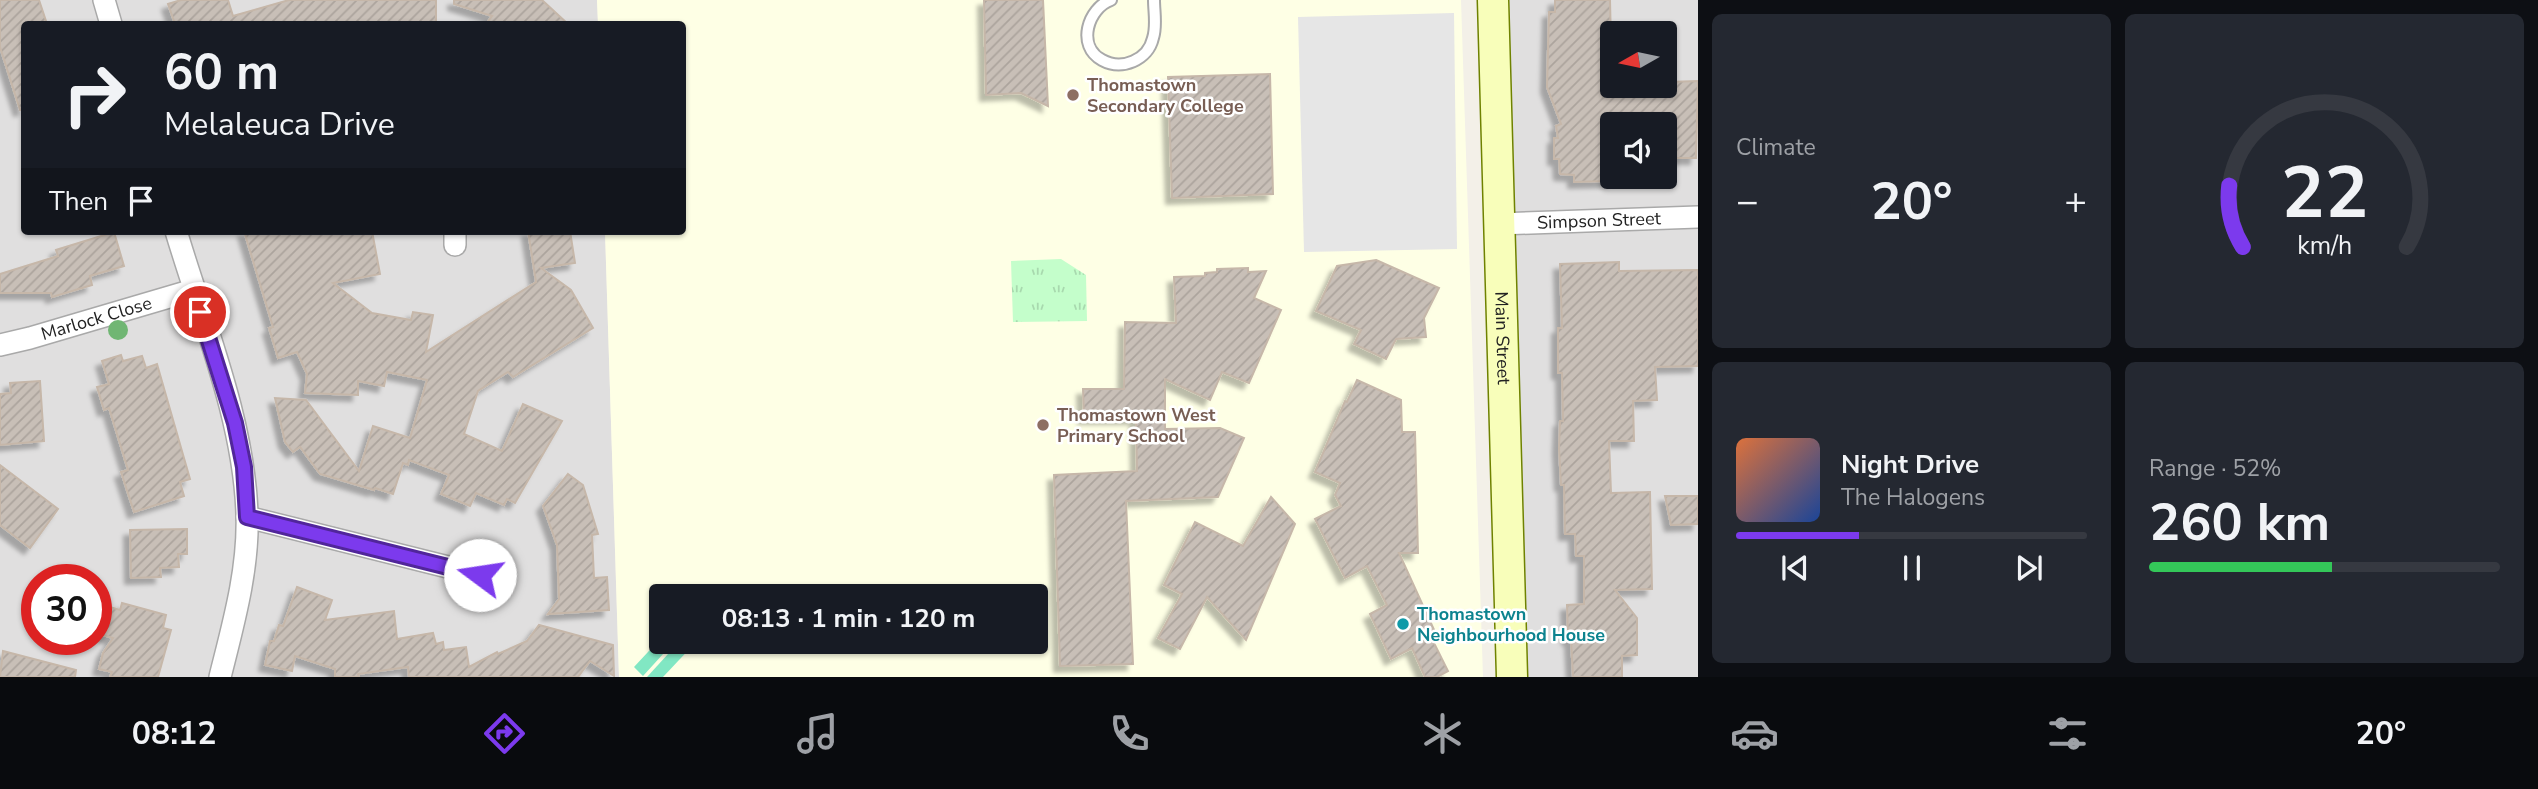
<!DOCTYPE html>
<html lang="en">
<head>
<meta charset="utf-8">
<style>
	body { margin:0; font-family:"Nunito Sans",sans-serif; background:#242831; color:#f1f3f6; height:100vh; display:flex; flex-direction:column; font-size:26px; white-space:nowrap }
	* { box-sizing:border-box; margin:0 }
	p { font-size:23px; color:#9ea1a6 }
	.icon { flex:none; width:38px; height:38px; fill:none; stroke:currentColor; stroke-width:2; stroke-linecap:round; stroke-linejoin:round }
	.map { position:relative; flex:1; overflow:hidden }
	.details { display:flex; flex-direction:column; gap:14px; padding:14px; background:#0d0f14; width:840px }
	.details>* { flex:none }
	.guide { position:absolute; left:21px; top:21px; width:665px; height:214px; border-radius:7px; box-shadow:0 2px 5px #0004; background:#171b24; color:#f1f3f6; overflow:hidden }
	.needle { width:46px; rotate:261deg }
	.controls { position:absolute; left:1600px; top:21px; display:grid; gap:14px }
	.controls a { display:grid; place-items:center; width:77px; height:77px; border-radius:7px; background:#171b24; box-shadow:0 2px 5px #0004; font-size:35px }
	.speed { position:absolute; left:21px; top:564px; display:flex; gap:14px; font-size:35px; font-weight:700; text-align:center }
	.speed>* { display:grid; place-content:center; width:91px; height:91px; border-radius:50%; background:#171b24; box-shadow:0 2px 5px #0004; line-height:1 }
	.speed .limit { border:10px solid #d22; background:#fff; color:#111 }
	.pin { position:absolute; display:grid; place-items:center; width:60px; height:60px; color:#fff; margin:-30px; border:4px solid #fff; border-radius:50%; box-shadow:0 2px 7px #0007 }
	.me { position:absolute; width:77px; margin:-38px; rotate:284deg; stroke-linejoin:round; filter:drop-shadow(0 0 5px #0008) }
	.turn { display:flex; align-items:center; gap:24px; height:147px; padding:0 28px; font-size:32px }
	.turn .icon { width:91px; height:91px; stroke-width:2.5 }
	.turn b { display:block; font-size:49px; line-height:60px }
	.then { display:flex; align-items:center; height:66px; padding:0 28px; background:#0003; gap:14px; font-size:26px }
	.big { font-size:52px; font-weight:700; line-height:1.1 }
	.details .tile { flex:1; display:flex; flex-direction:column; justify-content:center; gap:10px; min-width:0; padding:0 24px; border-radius:10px; background:#242831 }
	.details .dial { align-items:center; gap:0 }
	.dial svg { height:182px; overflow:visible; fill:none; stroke:#363941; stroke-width:7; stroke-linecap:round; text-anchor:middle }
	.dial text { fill:#f1f3f6; stroke:none }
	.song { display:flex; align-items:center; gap:21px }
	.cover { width:84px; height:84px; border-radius:10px; background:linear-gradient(135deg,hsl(20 70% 55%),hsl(220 70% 35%)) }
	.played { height:7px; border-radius:4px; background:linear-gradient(90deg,#7c3aed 35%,#363941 35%) }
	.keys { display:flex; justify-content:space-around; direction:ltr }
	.heat { display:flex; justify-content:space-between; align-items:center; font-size:38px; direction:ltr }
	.charge { height:10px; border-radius:5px; background:linear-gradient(90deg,#34c759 52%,#363941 0) }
	.details .tiles { flex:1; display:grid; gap:14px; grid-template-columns:repeat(2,1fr) }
	.trip { position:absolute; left:649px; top:584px; width:399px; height:70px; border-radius:7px; background:#171b24; box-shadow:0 2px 5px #0004; font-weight:700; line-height:70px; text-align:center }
	.tabs { display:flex; height:112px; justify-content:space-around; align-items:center; background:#090b0e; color:#9ea1a6 }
	.tabs .icon { width:49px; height:49px }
	.tabs .on { color:#7c3aed }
	.tabs b { font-size:32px; color:#f1f3f6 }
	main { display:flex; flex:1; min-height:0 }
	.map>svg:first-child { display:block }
</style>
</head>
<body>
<main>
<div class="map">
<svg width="1698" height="677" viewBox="0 0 1698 677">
	<defs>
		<pattern id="park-tufts" width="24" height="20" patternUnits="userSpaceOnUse" patternTransform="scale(1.75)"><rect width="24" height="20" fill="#c4fecb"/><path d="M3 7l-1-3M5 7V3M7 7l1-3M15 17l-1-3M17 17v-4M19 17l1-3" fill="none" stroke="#a8d9ae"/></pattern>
		<pattern id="building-hatch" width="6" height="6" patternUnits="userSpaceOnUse" patternTransform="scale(1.75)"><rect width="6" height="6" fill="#c8bfb7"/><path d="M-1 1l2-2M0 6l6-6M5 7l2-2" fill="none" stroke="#aca49d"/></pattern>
		<filter id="shadow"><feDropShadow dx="-6" dy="6" stdDeviation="2" flood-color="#0004"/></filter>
	</defs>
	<rect width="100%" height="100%" fill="#f3f0e8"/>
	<g fill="#e0dfdf" fill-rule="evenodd">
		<path d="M0 0H597L598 24H24V231H605L619 677H0ZM37 579H96V639H37Z"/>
		<path d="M1491 0H1698V677H1510ZM1612 33H1664V86H1612ZM1612 124H1664V177H1612Z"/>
	</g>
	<path fill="#feffe5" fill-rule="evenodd" d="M597 0H1461L1483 677H619L605 231H682V24H598ZM662 597H1036V642H662Z"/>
	<path fill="url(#park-tufts)" d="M1061 259 1086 275 1087 321 1013 322 1011 261Z"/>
	<g fill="#81e7c3">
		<path d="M661 638 662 642H674L643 676 634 667Z"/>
		<path d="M679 642H696L663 677H647Z"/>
	</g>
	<path fill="#e6e6e6" d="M1454 13 1457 249 1304 252 1298 17Z"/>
	<g fill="url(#building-hatch)" stroke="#c6b7a9" stroke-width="2" filter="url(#shadow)">
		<path d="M0 0H39L47 24H24V109L20 110 0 47Z"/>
		<path d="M181 0H228L233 16 289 0H436V24H175L168 4Z"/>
		<path d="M454 0H542L568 24H486L492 16 454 4Z"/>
		<path d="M984 0H1043L1048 106 1021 93 986 95Z"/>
		<path d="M1555 0H1610L1612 86H1667V82L1698 81 1696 158H1669L1668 145H1664V124H1612V181L1574 182V175L1560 174 1559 159H1554V138H1558L1556 126 1561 124 1547 87 1549 12H1555Z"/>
		<path d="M1270 74 1273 194 1172 198 1168 77Z"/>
		<path d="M244 231H372L380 274 333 283 372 313 411 320 413 312 433 315 426 352 536 282 528 231H570L575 263 541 268 571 290 593 328 513 377 508 372 478 391 464 434 502 451 523 404 562 421 515 503 507 499 504 505 476 493 470 506 441 494 449 475 409 460 408 465 403 463 393 494 375 488 374 490 320 474 300 447 293 452 285 442 275 398 306 400 359 471 373 426 410 438 427 380 387 372 384 386 358 381V395L305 393 307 374 297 352 278 358 269 328 273 327Z"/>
		<path d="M114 232 124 266 90 276 92 285 52 297 51 293H0V274L58 256 56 250Z"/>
		<path d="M1376 260 1439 288 1424 318 1426 337 1396 339 1386 359 1354 344 1361 330 1316 311 1337 266Z"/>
		<path d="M1619 262V271L1698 270V366L1655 367 1657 400 1633 401 1634 441H1609L1611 493 1650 492 1652 589 1615 590 1637 618V655L1622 656V677H1573L1571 639H1568L1567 605 1584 604V556H1576L1575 534H1565L1564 485H1561L1559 448 1560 421H1563L1562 373H1558V328H1562L1560 264Z"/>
		<path d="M1248 268V272L1266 271 1254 298 1281 310 1249 383 1222 372 1210 400 1165 379V429L1220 428 1244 438 1218 497 1126 501 1133 664 1060 666 1054 475 1137 471 1136 418H1084L1083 389H1124L1125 322 1176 323 1174 277 1205 276V273L1217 272V269Z"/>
		<path d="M121 355 123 361 142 356 146 368 157 364 190 479 180 482 184 496 134 512 121 472 128 470 109 408 104 410 97 387 109 384 102 361Z"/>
		<path d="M1357 380 1401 400 1402 432H1415L1418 553H1399L1436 634 1431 637 1448 671 1437 677H1425L1412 648 1391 659 1370 614 1387 605 1367 566 1345 578 1315 519 1341 506 1335 495 1340 483 1315 472 1345 401 1347 402Z"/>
		<path d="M40 381 44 441 0 445V394L11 393 10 383Z"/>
		<path d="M0 465 58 509 30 548 0 525Z"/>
		<path d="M568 474 583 485 598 534 592 535 594 578 607 577 609 610 548 614 559 599 557 545 543 506Z"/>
		<path d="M1665 496H1698V524L1671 525Z"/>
		<path d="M1271 497 1295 524 1246 640 1207 597 1180 649 1158 638 1182 594 1164 585 1195 522 1243 546Z"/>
		<path d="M187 529V554H178L179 567 160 568 161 577 131 578 130 530Z"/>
		<path d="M297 587 332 600 325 620 394 611 397 639 433 633 436 644 443 642 444 650 466 647 469 667 497 652 498 654 527 641 539 625 613 645 614 676 590 661 578 677H409L408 667 358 674 359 677H335V669L295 656 292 671 265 665 270 641H274L279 625 283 626Z"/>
		<path d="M122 603 166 615 163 628 171 630 158 677H110L112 672 99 669 103 653 113 638 103 635 110 607 120 610Z"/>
		<path d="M3 651 76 670 75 677H0Z"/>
	</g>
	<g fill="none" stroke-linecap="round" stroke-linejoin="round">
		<g stroke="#a9a9a9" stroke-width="14">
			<path id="lane" d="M1111 0C1088 8 1076 46 1102 60 1122 71 1148 60 1153 38 1157 26 1154 12 1154 0"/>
		</g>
		<g stroke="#a9a9a9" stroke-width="24">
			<g id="street">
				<path d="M104 0 111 24"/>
				<path id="s1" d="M1499 224 1698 217"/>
				<path d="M176 231C203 322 244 419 247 514 249 569 233 625 220 677"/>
				<path d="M455 231V245"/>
				<path id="s2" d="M0 345 30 338 193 290"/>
				<path d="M247 517 480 575"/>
			</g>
		</g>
		<g stroke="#6f8200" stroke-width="33">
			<g id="secondary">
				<path id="s3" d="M1493 0 1512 677"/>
			</g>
		</g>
		<use href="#lane" stroke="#fff" stroke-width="10"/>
		<use href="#street" stroke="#fff" stroke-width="21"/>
		<use href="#secondary" stroke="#f8feba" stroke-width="30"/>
	</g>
	<circle fill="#70b673" cx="118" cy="330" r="10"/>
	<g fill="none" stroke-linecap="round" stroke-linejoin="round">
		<g stroke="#51269a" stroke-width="18">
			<path id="route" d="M200 312 235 423 244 467 247 517 480 575"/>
		</g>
		<use href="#route" stroke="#7c3aed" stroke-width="12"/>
	</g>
	<g fill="#8d6e63" stroke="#fff" stroke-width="2.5">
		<circle cx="1073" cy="95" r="7"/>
		<circle cx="1043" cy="425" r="7"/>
	</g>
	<circle fill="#0f9aa8" stroke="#fff" stroke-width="2.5" cx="1403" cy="624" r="7"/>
	<g text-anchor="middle" stroke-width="5" stroke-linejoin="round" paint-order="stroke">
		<g font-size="18" font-weight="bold" fill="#785e54" stroke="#fff" text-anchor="start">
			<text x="1087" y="91">Thomastown<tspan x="1087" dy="21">Secondary College</tspan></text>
			<text x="1057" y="421">Thomastown West<tspan x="1057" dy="21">Primary School</tspan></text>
		</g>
		<g font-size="18" fill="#222" stroke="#fff">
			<text dy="6" stroke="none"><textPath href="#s1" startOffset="100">Simpson Street</textPath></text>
			<text dy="6" stroke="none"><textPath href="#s2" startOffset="100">Marlock Close</textPath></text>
			<text dy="6" stroke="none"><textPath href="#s3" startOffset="338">Main Street</textPath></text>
		</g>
		<g font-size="18" font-weight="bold" fill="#0d838f" stroke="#fff" text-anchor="start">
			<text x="1417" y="620">Thomastown<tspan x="1417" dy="21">Neighbourhood House</tspan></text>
		</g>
	</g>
</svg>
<div class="controls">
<a><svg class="needle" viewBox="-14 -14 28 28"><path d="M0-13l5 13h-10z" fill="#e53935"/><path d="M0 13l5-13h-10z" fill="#9ea1a6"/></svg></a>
<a><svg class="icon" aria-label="sound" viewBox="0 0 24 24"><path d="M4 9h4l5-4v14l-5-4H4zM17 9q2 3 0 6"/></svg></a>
</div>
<div class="speed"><div class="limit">30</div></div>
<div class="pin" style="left:200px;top:312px;background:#d93025"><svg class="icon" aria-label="arrive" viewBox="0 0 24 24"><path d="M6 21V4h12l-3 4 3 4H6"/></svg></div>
<svg class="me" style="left:480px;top:575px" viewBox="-20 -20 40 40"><circle r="19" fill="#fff"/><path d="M0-13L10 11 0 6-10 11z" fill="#7c3aed"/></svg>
<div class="trip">08:13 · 1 min · 120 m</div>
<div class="guide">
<div class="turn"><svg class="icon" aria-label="right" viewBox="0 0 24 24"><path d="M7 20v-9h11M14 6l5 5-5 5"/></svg><div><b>60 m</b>Melaleuca Drive</div></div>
<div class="then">Then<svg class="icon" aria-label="arrive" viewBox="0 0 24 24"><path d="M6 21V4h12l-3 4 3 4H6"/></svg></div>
</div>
</div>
<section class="details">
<div class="tiles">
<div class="tile"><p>Climate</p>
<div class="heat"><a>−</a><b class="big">20°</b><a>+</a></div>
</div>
<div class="tile dial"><svg viewBox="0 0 100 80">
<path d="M14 69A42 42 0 1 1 86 69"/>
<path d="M14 69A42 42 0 0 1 8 42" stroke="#7c3aed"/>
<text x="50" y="56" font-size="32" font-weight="700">22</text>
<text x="50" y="72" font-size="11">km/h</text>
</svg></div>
<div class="tile">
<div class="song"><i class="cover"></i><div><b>Night Drive</b><p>The Halogens</p></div></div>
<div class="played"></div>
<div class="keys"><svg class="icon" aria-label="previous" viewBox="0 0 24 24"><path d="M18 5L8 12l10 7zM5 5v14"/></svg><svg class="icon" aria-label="pause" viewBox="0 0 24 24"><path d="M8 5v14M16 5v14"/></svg><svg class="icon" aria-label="next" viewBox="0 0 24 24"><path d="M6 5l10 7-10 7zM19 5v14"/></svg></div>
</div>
<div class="tile"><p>Range · 52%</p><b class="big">260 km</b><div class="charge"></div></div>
</div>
</section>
</main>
<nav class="tabs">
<b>08:12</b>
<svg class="icon on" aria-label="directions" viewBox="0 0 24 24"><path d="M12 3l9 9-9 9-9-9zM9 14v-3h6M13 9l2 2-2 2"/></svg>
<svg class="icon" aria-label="music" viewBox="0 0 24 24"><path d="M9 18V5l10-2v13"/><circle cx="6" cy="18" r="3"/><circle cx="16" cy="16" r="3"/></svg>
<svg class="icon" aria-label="phone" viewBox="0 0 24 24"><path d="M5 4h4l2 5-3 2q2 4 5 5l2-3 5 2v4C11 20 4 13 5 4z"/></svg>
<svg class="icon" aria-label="climate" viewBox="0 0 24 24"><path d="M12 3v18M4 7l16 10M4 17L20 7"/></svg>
<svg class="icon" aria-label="car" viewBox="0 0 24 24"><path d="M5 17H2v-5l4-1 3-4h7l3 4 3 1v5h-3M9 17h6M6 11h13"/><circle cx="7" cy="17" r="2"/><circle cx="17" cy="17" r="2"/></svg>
<svg class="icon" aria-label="filters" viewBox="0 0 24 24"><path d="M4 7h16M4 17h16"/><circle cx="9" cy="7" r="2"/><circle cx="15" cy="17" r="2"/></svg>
<b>20°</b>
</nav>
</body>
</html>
